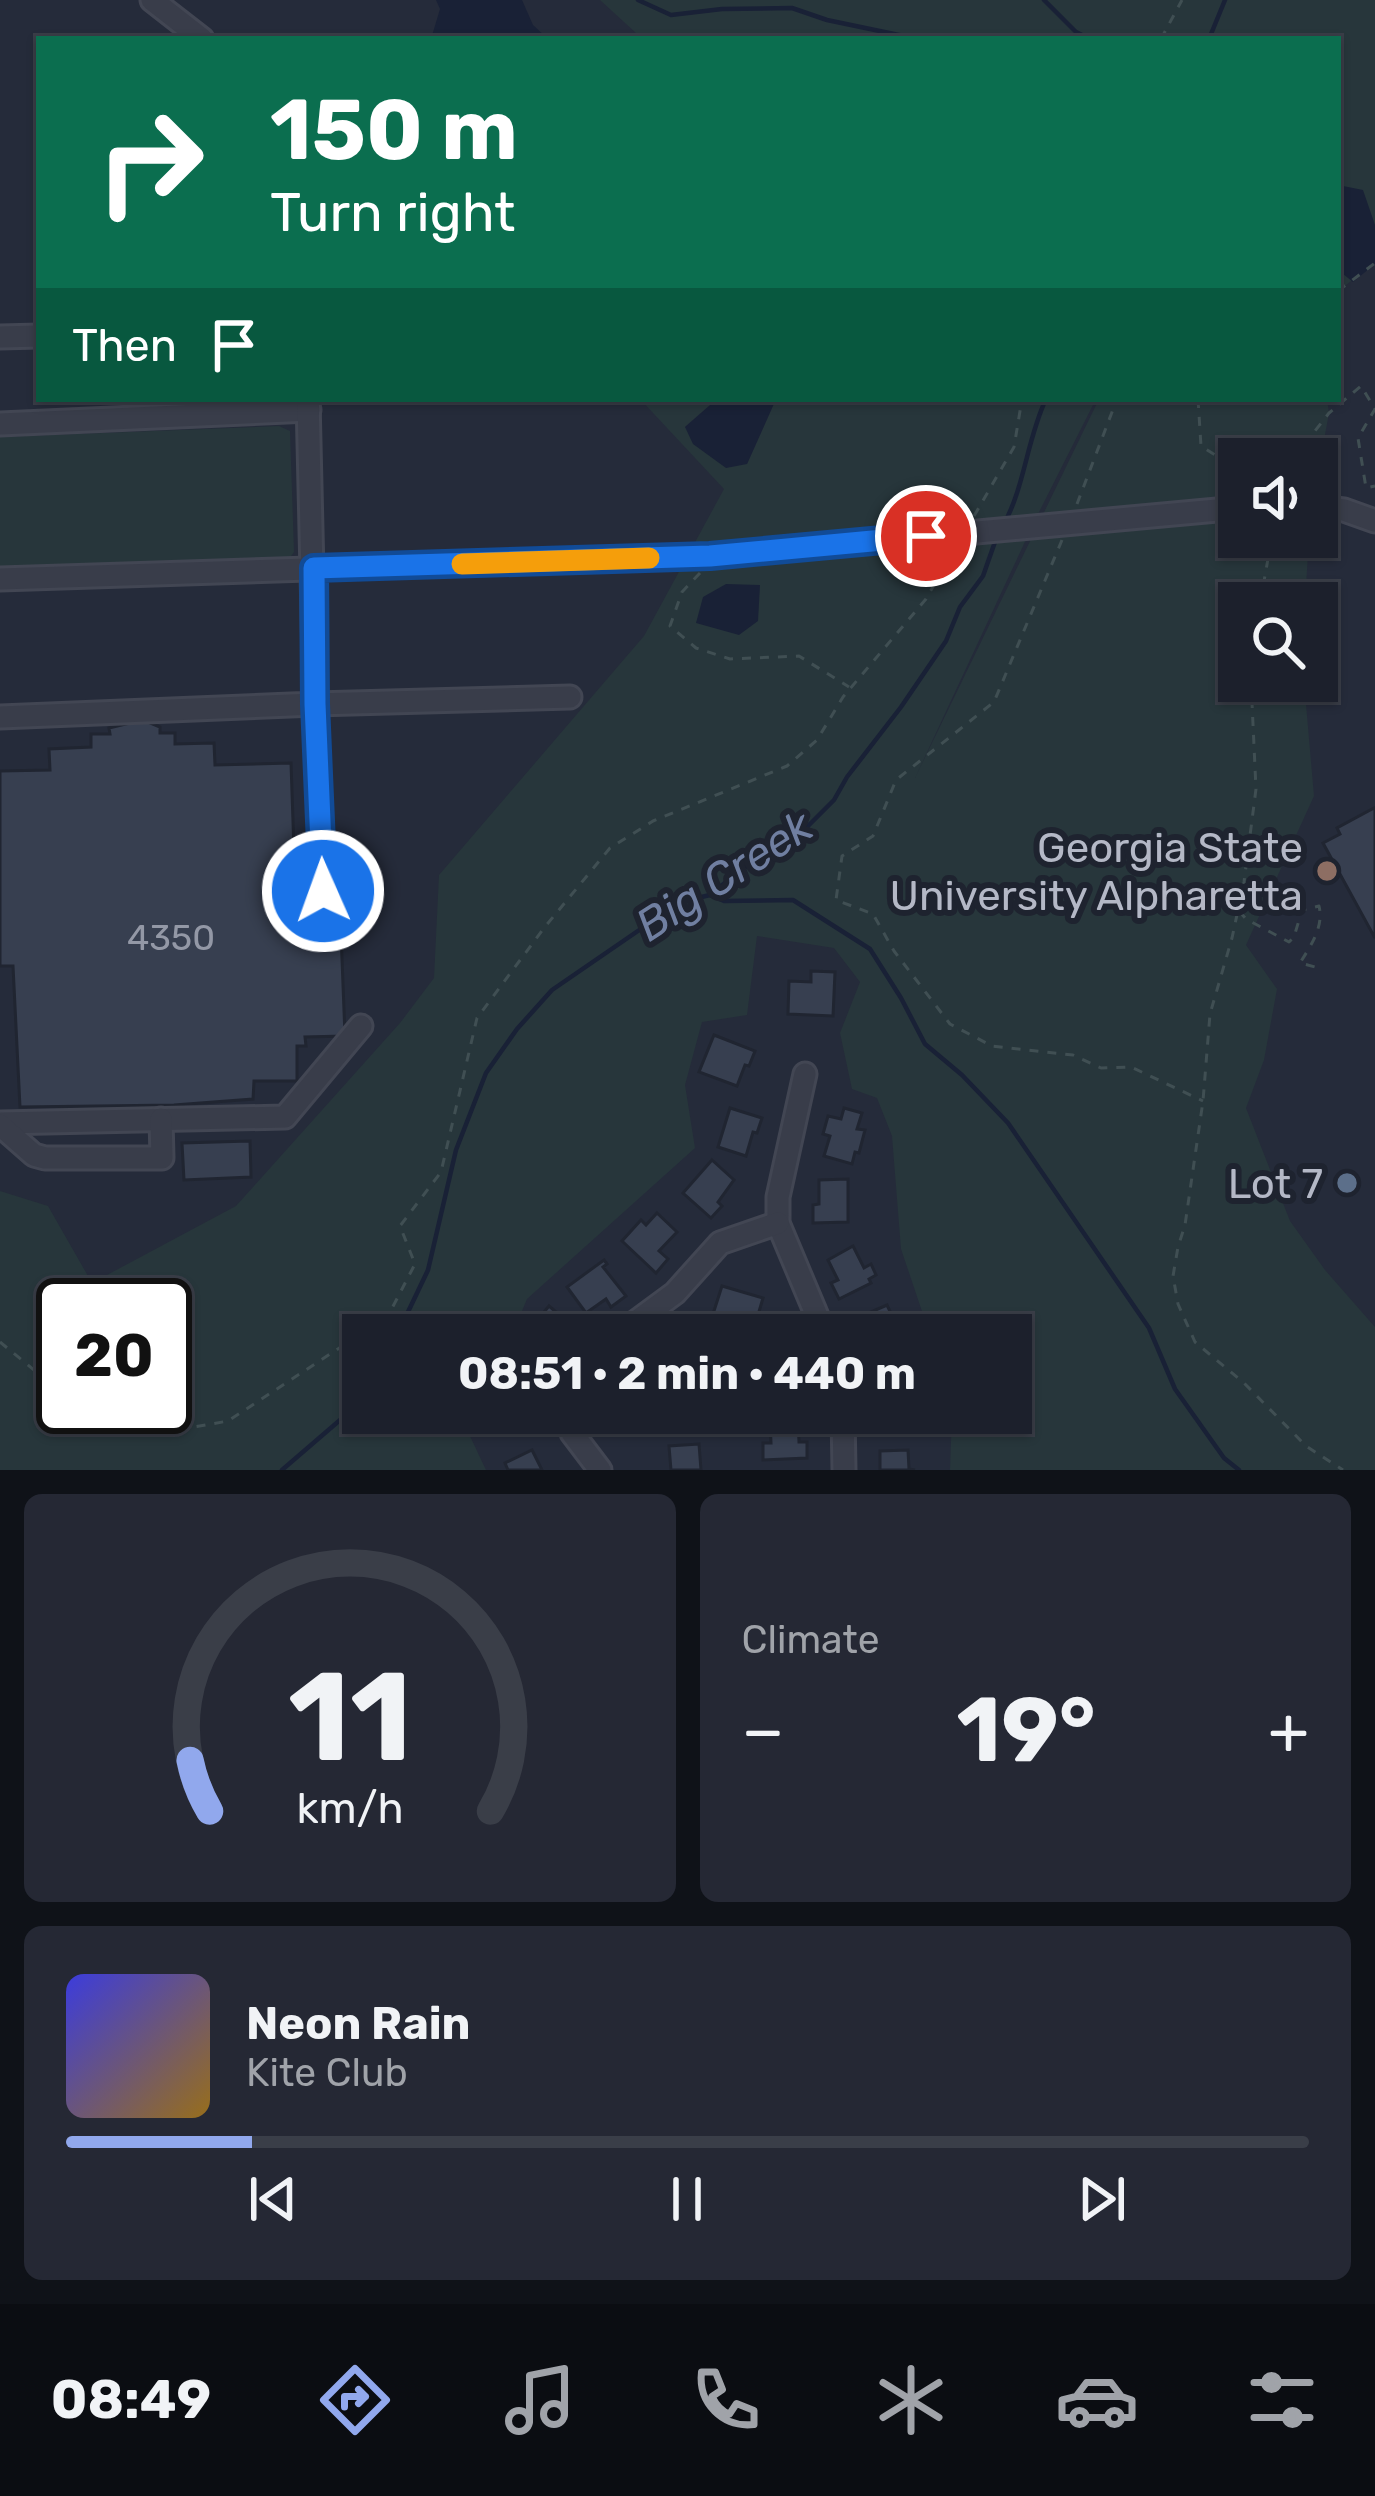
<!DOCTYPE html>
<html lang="en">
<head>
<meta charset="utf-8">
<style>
	body { margin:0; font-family:Rubik,sans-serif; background:#252834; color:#f1f3f6; height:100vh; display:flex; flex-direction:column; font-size:45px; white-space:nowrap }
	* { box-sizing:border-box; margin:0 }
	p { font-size:39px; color:#a0a3a9 }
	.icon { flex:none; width:66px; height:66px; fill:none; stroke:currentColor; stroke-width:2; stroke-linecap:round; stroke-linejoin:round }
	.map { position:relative; height:1470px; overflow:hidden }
	.drawer { display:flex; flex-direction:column; gap:24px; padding:24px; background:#0f1218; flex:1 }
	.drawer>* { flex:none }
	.guide { position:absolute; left:36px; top:36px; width:1305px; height:366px; border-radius:0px; box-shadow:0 3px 9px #0004,0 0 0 3px #3a3e48; background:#0b6e4f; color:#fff; overflow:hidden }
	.controls { position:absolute; left:1218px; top:438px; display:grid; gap:24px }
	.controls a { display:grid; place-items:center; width:120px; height:120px; border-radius:0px; background:#1c202c; box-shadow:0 3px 9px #0004,0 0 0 3px #3a3e48; font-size:60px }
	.speed { position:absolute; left:36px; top:1278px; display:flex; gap:24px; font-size:60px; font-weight:700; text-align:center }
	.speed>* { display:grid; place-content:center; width:156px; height:156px; border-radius:50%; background:#1c202c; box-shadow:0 3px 9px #0004,0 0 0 3px #3a3e48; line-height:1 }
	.speed .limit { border:6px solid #111; border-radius:18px; background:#fff; color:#111 }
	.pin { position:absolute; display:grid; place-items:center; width:102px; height:102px; color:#fff; margin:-51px; border:6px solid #fff; border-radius:50%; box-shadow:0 3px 12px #0007 }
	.me { position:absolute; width:132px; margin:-66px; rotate:358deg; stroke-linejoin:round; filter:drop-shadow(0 0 9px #0008) }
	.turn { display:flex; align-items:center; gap:42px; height:252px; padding:0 36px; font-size:54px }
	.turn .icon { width:156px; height:156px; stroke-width:2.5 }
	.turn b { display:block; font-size:84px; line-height:102px }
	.then { display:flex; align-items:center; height:114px; padding:0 36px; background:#0003; gap:24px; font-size:45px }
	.big { font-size:90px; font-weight:700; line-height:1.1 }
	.drawer .card { flex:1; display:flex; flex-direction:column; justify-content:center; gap:18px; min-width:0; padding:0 42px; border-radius:18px; background:#252834 }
	.drawer .dial { align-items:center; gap:0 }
	.dial svg { height:312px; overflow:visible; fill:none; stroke:#3a3e48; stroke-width:7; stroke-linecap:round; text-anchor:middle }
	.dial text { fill:#f1f3f6; stroke:none }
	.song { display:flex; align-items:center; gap:36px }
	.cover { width:144px; height:144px; border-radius:18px; background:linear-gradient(135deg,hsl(240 70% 55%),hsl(40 70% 35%)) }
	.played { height:12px; border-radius:6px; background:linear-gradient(90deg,#91a8ed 15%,#3a3e48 15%) }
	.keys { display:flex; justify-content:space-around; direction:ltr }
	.heat { display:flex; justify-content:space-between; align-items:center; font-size:66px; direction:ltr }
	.drawer .tiles { flex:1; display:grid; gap:24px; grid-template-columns:1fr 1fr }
	.card:last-child { grid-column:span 2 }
	.trip { position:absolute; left:342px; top:1314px; width:690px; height:120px; border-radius:0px; background:#1c202c; box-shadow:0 3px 9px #0004,0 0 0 3px #3a3e48; font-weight:700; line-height:120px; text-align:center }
	.dock { display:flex; height:192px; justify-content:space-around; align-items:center; background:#0b0d12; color:#a0a3a9 }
	.dock .icon { width:84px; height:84px }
	.dock .active { color:#91a8ed }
	.dock b { font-size:54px; color:#f1f3f6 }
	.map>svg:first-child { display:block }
</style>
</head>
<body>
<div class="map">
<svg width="1375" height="1470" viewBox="0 0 1375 1470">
	<rect width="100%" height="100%" fill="#252b3a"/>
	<g fill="#27363b" fill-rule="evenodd">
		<path d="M600 0H1375V263L1338 291V39H654L636 33Z"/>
		<path d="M640 399H717L685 427 747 464 776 399H1096L1037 516 915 778 1099 399H1327L1329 413 1317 478V459H1239V537H1309L1305 603H1239V681H1304L1314 796 1246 945 1277 989 1264 1060 1246 1108 1290 1221 1325 1270 1375 1327V1470H950L952 1413H1011V1335H930L901 1249 892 1136 877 1098 852 1089 840 1033 860 982 834 948 757 936 747 1015 702 1022 685 1085 695 1148 527 1299 512 1335H363V1413H478L469 1434 486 1470H0V1191L48 1206 92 1283 236 1206 400 1023 434 978 439 875 644 636 724 489ZM63 1305H165V1407H63Z"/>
		<path d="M279 426 290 431 294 552 287 562 0 573V437Z"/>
	</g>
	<g fill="#192136">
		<path d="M436 0H522L533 25 548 39H431L440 9Z"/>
		<path d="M1338 185 1363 190 1375 225V264L1353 282 1338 270Z"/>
		<path d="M717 399H776L747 464 726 468 693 444 685 427Z"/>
		<path d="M726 584 760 585 758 621 739 635 696 623 703 597Z"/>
	</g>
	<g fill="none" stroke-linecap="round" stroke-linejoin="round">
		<g stroke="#192136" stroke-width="4.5">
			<path d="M638 0 671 15 722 9 792 8 827 20 918 39"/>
			<path d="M1044 0 1076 32 1090 39"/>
			<path d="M1209 39 1225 0"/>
			<path d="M1004 524C1025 485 1027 439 1046 399"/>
			<path d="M710 895 724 901 793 900 870 949 901 998 925 1044 962 1075 1008 1123 1149 1328 1175 1389 1224 1458 1239 1470"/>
			<path d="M397 1335 428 1270 456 1150 486 1073 517 1029 552 990 680 902 710 895 742 869 778 850 806 828 834 800 847 777 901 707 946 641 960 607 983 576 996 539"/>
			<path d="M282 1470 354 1408 363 1395"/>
		</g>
	</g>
	<g fill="#373f50" stroke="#202531" stroke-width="3">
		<path d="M134 722H148L160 727V733H175V744L214 743 215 765 291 763 296 909 340 907 345 1036 305 1037 306 1046H297V1081H254L253 1099 174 1105 20 1107 13 966H0V771L50 770 49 749 91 747V734H110L109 728Z"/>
		<path d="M1374 808 1375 810V938L1323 843 1340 834 1337 828Z"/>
		<path d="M811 971 835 972 833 1016 788 1014 789 981 811 982Z"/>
		<path d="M714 1035 755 1051 749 1066 745 1065 737 1086 699 1072Z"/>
		<path d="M730 1108 762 1118 757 1133 753 1132 746 1156 718 1147Z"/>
		<path d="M844 1108 862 1113 857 1129 865 1130 859 1153 855 1152 852 1164 824 1156 830 1136 823 1134 828 1116 841 1119Z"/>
		<path d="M250 1141 251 1177 184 1180 182 1143Z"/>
		<path d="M712 1160 734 1180 718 1202 722 1206 711 1218 683 1193Z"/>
		<path d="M848 1179V1222L813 1223V1205L819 1204V1180Z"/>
		<path d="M657 1213 677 1232 659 1251 668 1259 656 1273 622 1241 641 1220 646 1225Z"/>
		<path d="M853 1246 864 1268 871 1264 876 1275 869 1279 871 1283 839 1299 831 1283 838 1280 828 1260Z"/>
		<path d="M604 1260 607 1264 603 1267 626 1296 611 1307 606 1299 586 1313 567 1287Z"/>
		<path d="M722 1286 763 1298 753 1332 728 1324 730 1319 713 1314Z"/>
		<path d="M887 1305 901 1335H865L857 1318Z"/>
		<path d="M549 1306 570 1324 561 1335H516L531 1318 536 1322Z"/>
		<path d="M495 1413H538V1423H518V1428H495Z"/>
		<path d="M605 1413H646L637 1434 603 1419Z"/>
		<path d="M798 1419 799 1442H807V1458L763 1460V1443H771L770 1420Z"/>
		<path d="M699 1444 701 1470H671L669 1446Z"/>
		<path d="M532 1450 542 1470H508L505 1463Z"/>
		<path d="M908 1450 909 1469 915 1470H880V1451Z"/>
	</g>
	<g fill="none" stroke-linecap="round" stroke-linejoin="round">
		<g stroke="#424653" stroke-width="27">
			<g id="minor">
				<path d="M152 0 202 39"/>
				<path d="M0 337 39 336"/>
				<path d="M0 424 309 410"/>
				<path d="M1317 507 1344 510 1375 521"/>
				<path d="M0 579 710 556 792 549"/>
				<path d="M0 717 315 704 308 399"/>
				<path d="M323 891 315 704 570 697"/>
				<path d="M805 1074 778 1197V1223L825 1335"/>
				<path d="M0 1123 285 1117 361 1026"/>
				<path d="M0 1125 34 1155 45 1158H162L161 1119"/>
				<path d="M618 1335 675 1293 720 1243 778 1223"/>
				<path d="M568 1413 572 1433 600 1470"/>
				<path d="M843 1413 844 1470"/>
			</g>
		</g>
		<g stroke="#404f53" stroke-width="3" stroke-dasharray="9 9" stroke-linecap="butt">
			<path d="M1161 39 1182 0"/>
			<path d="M1338 291 1375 263"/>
			<path d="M1198 399 1201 446 1215 455 1239 442 1258 452 1260 459"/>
			<path d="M1293 459 1329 413 1361 386 1375 409 1358 438 1366 488 1375 486"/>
			<path d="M1077 504 1117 399"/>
			<path d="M974 516 1014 447 1022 399"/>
			<path d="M1062 540 994 702 896 780 873 836 842 856 836 900 873 914 894 951 950 1024 992 1046 1073 1055 1101 1068 1131 1067 1203 1101"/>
			<path d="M700 573 682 592 670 626 696 648 730 659 799 656 849 687"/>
			<path d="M1260 603 1272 537"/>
			<path d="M1251 681 1256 789 1244 882 1232 938 1210 1014 1203 1101 1185 1225 1178 1247 1173 1276 1178 1304 1195 1342 1244 1383 1306 1446 1343 1470"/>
			<path d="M1239 911 1246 919 1289 942 1294 937 1302 910 1319 906C1324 927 1311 945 1300 963L1315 967"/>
			<path d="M0 1342 63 1394"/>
			<path d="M79 1407 102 1426 149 1435 228 1421 388 1316 415 1264 400 1226 441 1172 477 1018 544 928 610 848 653 821 787 766 817 740 843 697 926 599 954 550"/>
		</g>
		<use href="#minor" stroke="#393d4a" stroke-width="21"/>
		<g stroke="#424653" stroke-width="27" stroke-linecap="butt">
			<path id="minor-bridge" d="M792 549 1239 508"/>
		</g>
		<use href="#minor-bridge" stroke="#393d4a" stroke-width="21"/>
	</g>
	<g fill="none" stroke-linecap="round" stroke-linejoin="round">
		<g stroke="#114b97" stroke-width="30">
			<path id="route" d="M323 891 315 704 314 568 710 556 926 536"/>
		</g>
		<use href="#route" stroke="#1a73e8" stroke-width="21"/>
		<path stroke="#f59e0b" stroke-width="21" d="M462 564 649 558"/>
	</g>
	<circle fill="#8d6e63" stroke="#1e232f" stroke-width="4.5" cx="1327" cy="871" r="12"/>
	<circle fill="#5c6f8a" stroke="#1e232f" stroke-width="4.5" cx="1347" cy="1183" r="12"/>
	<g text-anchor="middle" stroke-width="12" stroke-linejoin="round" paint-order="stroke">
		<g font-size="36" fill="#9398a6">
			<text x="171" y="950">4350</text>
		</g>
		<g font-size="42" fill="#b4b8c6" stroke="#1e232f" text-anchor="end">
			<text x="1303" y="862">Georgia State<tspan x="1303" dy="48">University Alpharetta</tspan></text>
			<text x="1323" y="1198">Lot 7</text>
		</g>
		<g font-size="45" font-style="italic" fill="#707fa1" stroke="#1e232f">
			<text transform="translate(724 875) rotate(-33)" y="16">Big Creek</text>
		</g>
	</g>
</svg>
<div class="controls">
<a><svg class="icon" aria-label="sound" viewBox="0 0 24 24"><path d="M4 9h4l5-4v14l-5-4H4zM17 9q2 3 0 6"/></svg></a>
<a><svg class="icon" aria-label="search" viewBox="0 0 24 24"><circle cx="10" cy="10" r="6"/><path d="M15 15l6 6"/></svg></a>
</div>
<div class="speed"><div class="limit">20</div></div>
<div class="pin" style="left:926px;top:536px;background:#d93025"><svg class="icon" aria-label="arrive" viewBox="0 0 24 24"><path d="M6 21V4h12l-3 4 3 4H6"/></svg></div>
<svg class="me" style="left:323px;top:891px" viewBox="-20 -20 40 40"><circle r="17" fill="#1a73e8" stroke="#fff" stroke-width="3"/><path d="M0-11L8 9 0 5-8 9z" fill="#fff"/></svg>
<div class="trip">08:51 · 2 min · 440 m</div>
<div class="guide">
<div class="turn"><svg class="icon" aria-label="right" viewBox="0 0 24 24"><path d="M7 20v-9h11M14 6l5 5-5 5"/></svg><div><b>150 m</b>Turn right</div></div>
<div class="then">Then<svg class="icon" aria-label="arrive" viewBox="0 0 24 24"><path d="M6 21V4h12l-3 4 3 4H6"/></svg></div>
</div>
</div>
<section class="drawer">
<div class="tiles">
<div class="card dial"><svg viewBox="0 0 100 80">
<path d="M14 69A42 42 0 1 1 86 69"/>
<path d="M14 69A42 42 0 0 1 9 56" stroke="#91a8ed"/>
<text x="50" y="56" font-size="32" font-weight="700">11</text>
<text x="50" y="72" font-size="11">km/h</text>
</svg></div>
<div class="card"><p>Climate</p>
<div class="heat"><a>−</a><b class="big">19°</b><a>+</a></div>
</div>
<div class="card">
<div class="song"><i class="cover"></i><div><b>Neon Rain</b><p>Kite Club</p></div></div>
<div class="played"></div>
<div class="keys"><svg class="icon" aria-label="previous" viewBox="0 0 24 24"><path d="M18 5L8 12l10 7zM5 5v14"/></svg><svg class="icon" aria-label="pause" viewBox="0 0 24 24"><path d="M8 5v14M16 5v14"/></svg><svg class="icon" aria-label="next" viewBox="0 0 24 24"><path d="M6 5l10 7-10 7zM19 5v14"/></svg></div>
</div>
</div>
</section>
<nav class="dock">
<b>08:49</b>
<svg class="icon active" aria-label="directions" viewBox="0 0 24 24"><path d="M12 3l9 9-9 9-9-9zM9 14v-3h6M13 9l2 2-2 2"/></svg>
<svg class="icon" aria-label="music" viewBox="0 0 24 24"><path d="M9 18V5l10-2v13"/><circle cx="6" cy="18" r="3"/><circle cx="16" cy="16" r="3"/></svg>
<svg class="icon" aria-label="phone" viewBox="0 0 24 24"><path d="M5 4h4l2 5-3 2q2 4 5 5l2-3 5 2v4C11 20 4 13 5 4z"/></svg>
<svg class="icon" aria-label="climate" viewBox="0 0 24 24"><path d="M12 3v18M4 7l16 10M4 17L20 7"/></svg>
<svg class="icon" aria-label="car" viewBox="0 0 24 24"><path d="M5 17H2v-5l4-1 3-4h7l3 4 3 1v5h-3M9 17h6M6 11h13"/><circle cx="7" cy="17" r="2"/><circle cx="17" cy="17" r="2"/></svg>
<svg class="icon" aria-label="filters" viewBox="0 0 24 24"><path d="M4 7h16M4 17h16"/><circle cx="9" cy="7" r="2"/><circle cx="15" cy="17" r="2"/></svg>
</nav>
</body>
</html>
